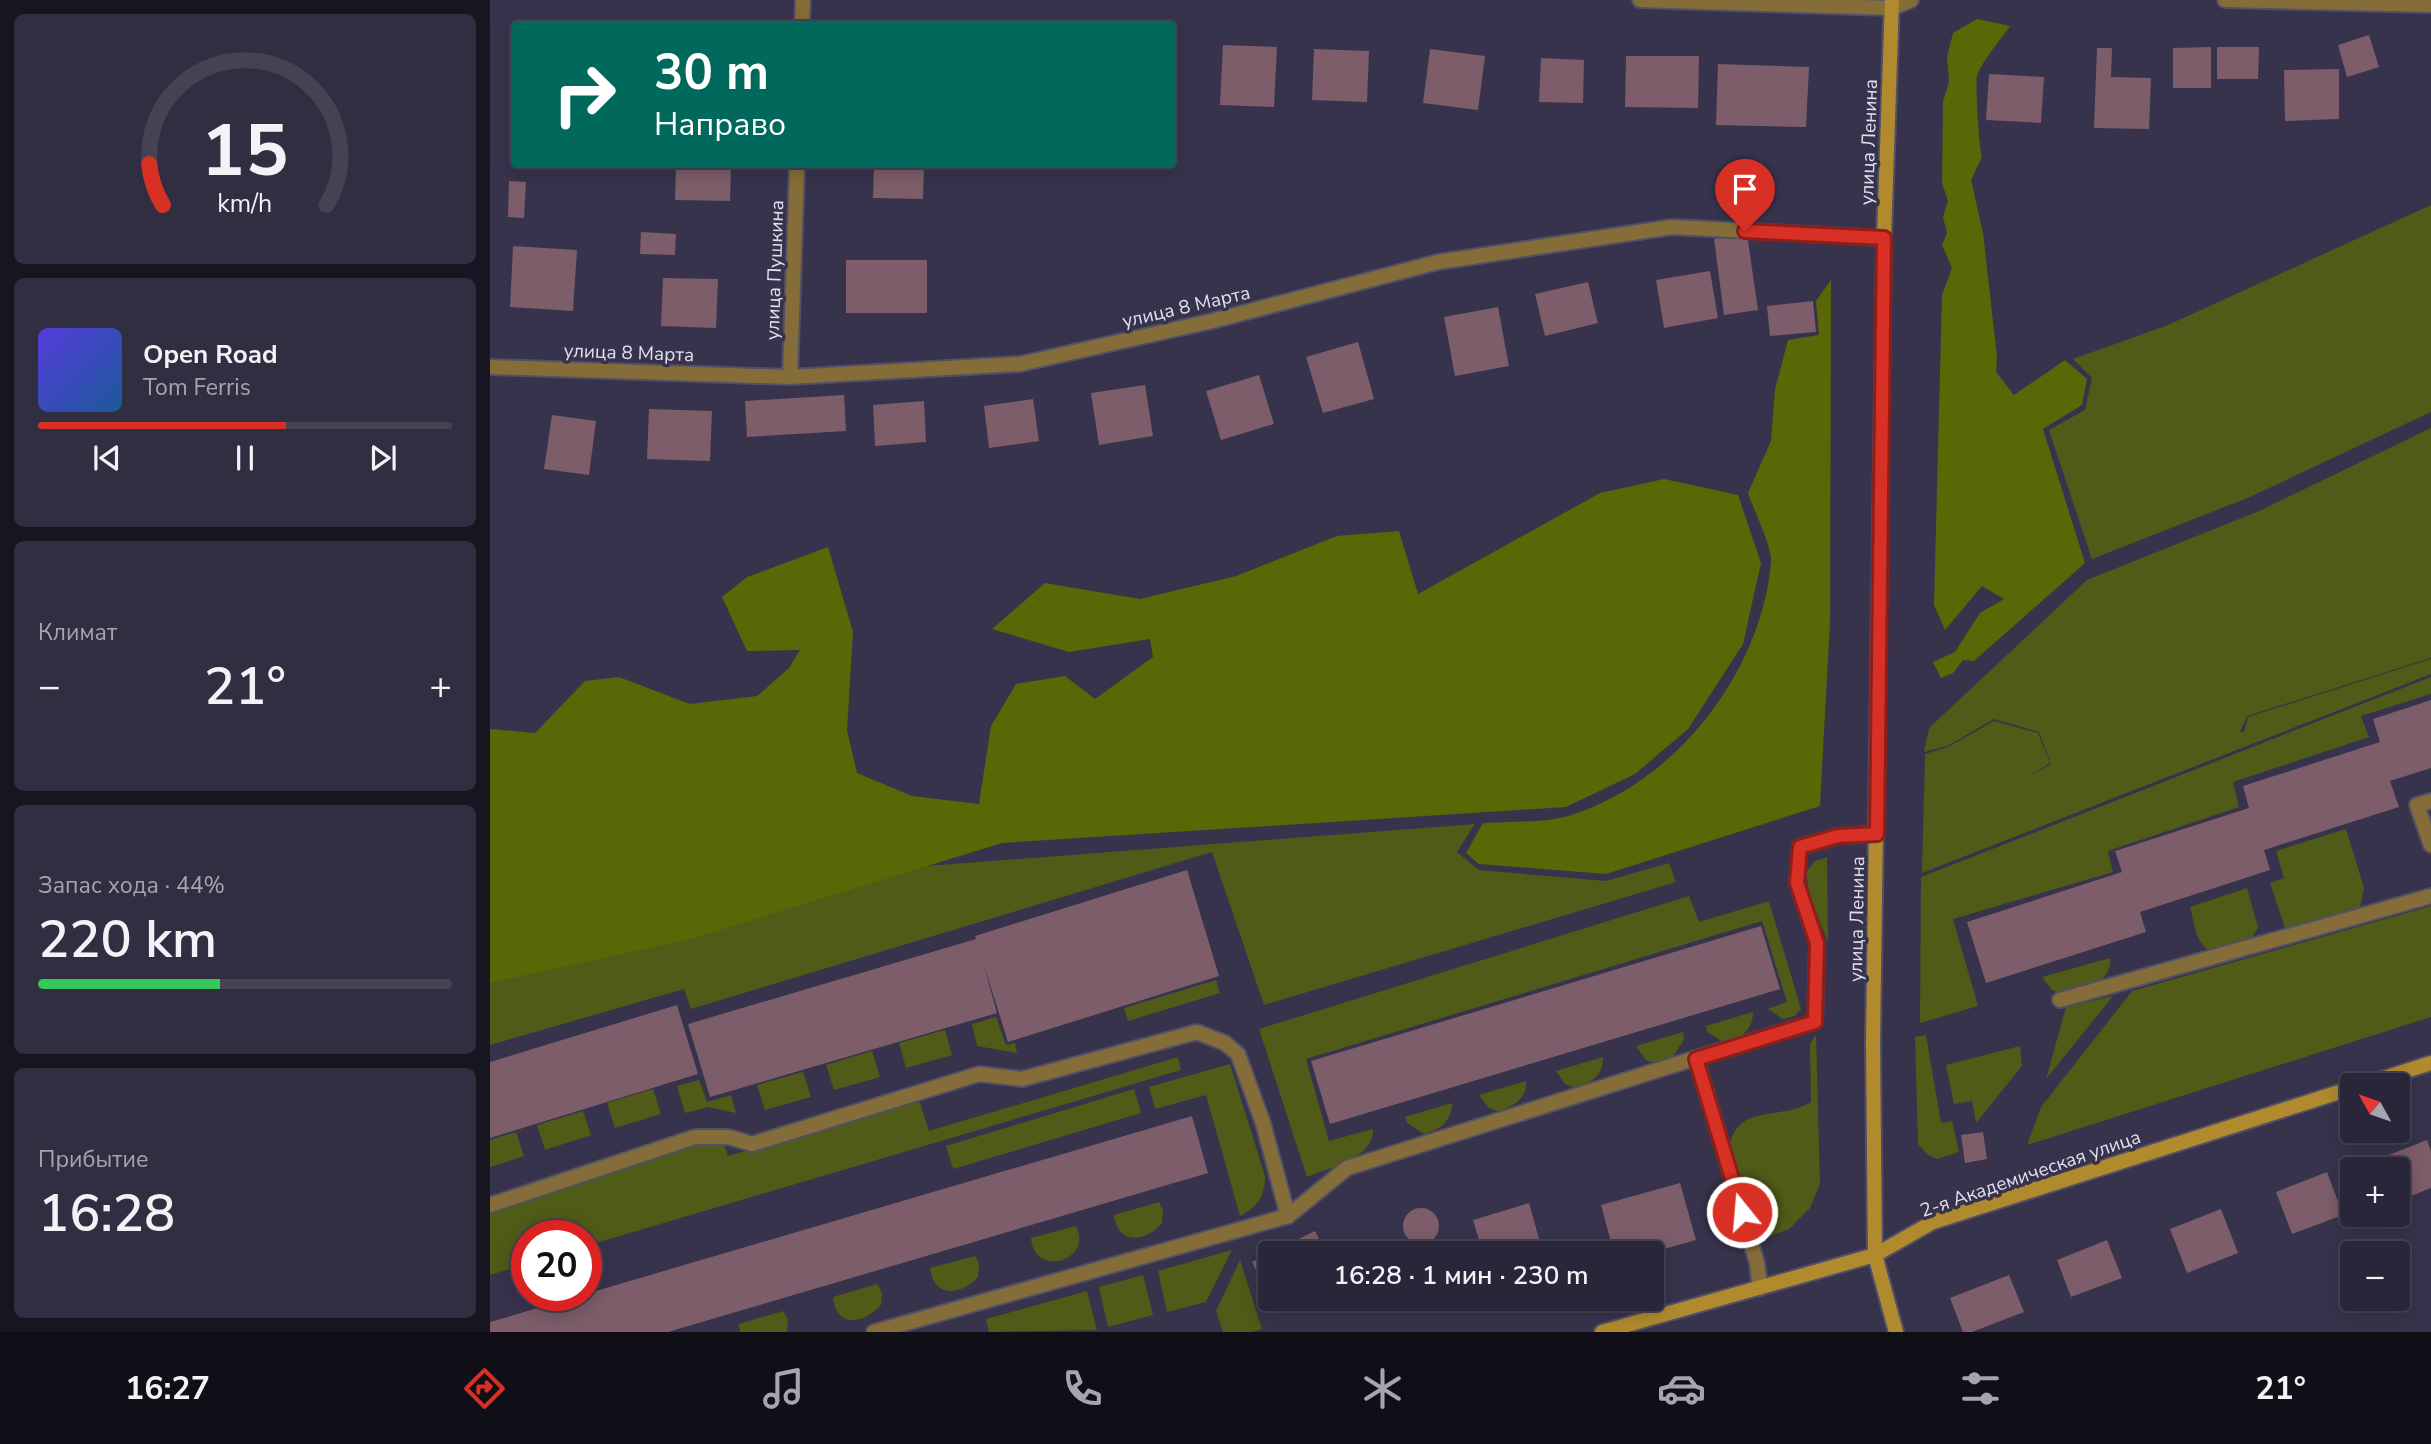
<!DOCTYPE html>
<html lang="ru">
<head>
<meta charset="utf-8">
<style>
	body { margin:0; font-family:"Nunito Sans",sans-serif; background:#312e41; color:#f1f3f6; height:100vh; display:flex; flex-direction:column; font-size:26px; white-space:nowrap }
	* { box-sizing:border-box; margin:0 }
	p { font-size:23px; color:#a5a5ae }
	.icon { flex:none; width:38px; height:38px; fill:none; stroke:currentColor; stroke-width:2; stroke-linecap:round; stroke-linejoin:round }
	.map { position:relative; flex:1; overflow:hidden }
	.sheet { display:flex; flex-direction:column; gap:14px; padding:14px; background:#17151f; width:490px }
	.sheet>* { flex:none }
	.banner { position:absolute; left:21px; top:21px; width:665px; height:147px; border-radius:7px; box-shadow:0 4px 18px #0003,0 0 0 2px #454353; background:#00695c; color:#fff; overflow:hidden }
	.needle { width:46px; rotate:310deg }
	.controls { position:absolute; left:1850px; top:1073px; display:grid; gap:14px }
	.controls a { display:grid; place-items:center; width:70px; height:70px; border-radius:7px; background:#292639; box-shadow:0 4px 18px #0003,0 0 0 2px #454353; font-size:35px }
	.speed { position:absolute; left:21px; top:1220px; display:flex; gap:14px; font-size:35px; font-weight:700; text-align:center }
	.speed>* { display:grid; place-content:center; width:91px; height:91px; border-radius:50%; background:#292639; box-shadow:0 4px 18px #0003,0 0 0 2px #454353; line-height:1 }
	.speed .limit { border:10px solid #d22; background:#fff; color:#111 }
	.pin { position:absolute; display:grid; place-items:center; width:60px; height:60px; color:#fff; margin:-72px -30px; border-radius:50% 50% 50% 0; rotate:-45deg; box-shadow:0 0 7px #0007 }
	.pin .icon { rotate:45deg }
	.me { position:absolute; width:77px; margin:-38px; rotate:343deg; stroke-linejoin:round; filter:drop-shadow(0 0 5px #0008) }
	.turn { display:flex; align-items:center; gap:24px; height:147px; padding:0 28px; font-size:32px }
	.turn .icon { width:91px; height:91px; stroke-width:2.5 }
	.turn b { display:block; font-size:49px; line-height:60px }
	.big { font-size:52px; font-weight:600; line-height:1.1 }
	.sheet .widget { flex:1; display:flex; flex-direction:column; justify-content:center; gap:10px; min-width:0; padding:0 24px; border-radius:10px; background:#312e41 }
	.sheet .dial { align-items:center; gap:0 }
	.dial svg { height:182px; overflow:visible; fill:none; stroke:#454353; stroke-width:7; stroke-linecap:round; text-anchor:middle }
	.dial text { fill:#f1f3f6; stroke:none }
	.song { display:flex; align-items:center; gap:21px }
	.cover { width:84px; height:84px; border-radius:10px; background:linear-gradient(135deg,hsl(250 70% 55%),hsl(210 70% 35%)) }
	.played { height:7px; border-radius:4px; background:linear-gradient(90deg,#d93025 60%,#454353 60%) }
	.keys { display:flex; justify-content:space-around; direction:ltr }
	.heat { display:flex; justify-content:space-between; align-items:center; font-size:38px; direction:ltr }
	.charge { height:10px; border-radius:5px; background:linear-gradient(90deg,#34c759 44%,#454353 0) }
	.trip { position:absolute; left:768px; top:1241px; width:406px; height:70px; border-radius:7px; background:#292639; box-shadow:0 4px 18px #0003,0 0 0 2px #454353; font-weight:600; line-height:70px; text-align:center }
	.dock { display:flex; height:112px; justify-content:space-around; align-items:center; background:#100f17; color:#a5a5ae }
	.dock .icon { width:49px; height:49px }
	.dock .selected { color:#d93025 }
	.dock b { font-size:32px; color:#f1f3f6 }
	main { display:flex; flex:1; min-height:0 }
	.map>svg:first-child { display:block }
</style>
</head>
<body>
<main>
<section class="sheet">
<div class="widget dial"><svg viewBox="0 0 100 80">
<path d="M14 69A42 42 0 1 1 86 69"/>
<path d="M14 69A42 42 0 0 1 8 51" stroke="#d93025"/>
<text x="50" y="56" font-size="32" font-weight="700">15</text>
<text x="50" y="72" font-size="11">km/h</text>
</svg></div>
<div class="widget">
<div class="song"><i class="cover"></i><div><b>Open Road</b><p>Tom Ferris</p></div></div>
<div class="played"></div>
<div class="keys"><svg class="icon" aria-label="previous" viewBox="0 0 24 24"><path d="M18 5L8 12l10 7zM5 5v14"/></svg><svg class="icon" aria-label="pause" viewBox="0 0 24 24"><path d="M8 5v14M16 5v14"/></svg><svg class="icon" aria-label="next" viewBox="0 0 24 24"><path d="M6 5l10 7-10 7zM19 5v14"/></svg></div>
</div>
<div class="widget"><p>Климат</p>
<div class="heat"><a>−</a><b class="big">21°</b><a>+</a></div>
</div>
<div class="widget"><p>Запас хода · 44%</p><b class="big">220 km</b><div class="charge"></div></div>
<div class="widget"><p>Прибытие</p><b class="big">16:28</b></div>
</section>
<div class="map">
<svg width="1941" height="1332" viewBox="0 0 1941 1332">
	<rect width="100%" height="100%" fill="#37334c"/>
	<g fill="#4f5b16">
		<path d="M1941 205V412L1760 497 1602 559 1559 430 1595 410 1602 378 1583 359 1678 325Z"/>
		<path d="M1941 428V658L1757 716 1750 732H1754L1758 717 1941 659V674L1432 873 1435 754 1458 747 1504 721 1548 733 1560 763 1537 778 1561 764 1549 732 1504 719 1457 746 1434 752 1439 728 1597 580 1769 511Z"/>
		<path d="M1941 677V694L1871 716 1879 737 1743 782 1749 807 1618 851 1623 872 1463 919 1488 1006 1430 1023 1431 877Z"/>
		<path d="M985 824 967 852 989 870 1116 881 1179 863 1186 882 774 1005 722 852 201 1009 194 989 0 1045V951L345 873Z"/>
		<path d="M1856 829 1874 888 1870 907 1849 917 1796 931 1780 883 1794 878 1786 851Z"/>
		<path d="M1337 857 1338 942 1320 897 1316 872 1325 861Z"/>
		<path d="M1757 888 1768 927C1758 949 1745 947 1724 953 1705 944 1705 926 1700 907Z"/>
		<path d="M1199 896 1209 922 1279 901 1311 1009 1305 1016 1293 1019 1278 1009 1297 1002 1272 921 816 1059 839 1141 883 1129C885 1159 838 1168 817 1177L769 1029Z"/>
		<path d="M1941 906V1017L1537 1145 1551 1107 1642 991Z"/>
		<path d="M1620 958C1622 986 1591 988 1571 994L1562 990 1552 977Z"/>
		<path d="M726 980 730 993 638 1021 634 1008Z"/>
		<path d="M1623 996 1556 1079 1576 1007Z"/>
		<path d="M1263 1012C1263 1031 1250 1038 1235 1043L1217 1032 1216 1026Z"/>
		<path d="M506 1017 516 1045 525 1043 527 1053 487 1046 482 1024Z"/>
		<path d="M455 1030 462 1055 416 1068 409 1043Z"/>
		<path d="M1193 1032 1194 1040 1181 1059 1165 1063 1156 1060 1146 1046Z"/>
		<path d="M1326 1035 1330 1184 1320 1208 1299 1229 1269 1240 1261 1232 1239 1148C1246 1102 1292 1121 1321 1102L1320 1043Z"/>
		<path d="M1436 1035 1451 1123 1462 1121 1469 1152 1447 1159 1437 1154 1428 1144 1425 1037Z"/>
		<path d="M1530 1046 1532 1066 1486 1123 1482 1101 1464 1104 1456 1065Z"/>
		<path d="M382 1051 390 1077 344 1090 336 1065Z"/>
		<path d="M688 1057 691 1070 96 1246V1236H37V1264L0 1275V1208L232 1138 238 1156 429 1100 439 1131Z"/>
		<path d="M1113 1057C1114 1076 1100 1083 1085 1088L1075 1084 1066 1071Z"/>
		<path d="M740 1064 775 1176C775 1196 768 1207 750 1216L716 1095 665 1109 659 1087Z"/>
		<path d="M313 1072 321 1097 275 1110 267 1085Z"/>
		<path d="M209 1080 217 1102 241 1095 246 1113 218 1107 195 1113 187 1086Z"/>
		<path d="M1036 1081C1037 1099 1023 1107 1008 1111L999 1108 989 1095Z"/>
		<path d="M163 1089 171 1114 125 1128 117 1103Z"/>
		<path d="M644 1089 651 1113 463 1169 456 1146Z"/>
		<path d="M962 1103C962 1122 950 1129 934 1134L917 1123 915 1117Z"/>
		<path d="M93 1111 101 1135 55 1150 47 1125Z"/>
		<path d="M26 1132 34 1156 0 1167V1140Z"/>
		<path d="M669 1202 673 1211 672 1223C656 1242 628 1246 624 1215Z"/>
		<path d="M586 1226C604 1260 544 1279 541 1238Z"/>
		<path d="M742 1250 716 1302 677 1312 668 1271Z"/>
		<path d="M485 1256 489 1264 488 1277C472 1295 444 1299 440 1268Z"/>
		<path d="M750 1260 772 1329 762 1332H733L726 1311Z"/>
		<path d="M653 1275 663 1315 618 1327 609 1287Z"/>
		<path d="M387 1284 392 1293 391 1305C374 1324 346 1329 343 1297Z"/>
		<path d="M597 1291 607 1330 499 1332 496 1319Z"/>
		<path d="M293 1311 298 1320 297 1332H250L249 1324Z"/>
	</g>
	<g fill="#596707">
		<path d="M1487 19 1520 26C1510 41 1493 59 1487 76 1485 84 1489 149 1492 157L1481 180 1493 233 1507 357 1506 372 1524 395 1575 360 1597 379 1592 405 1553 429 1595 563 1484 661 1473 660 1463 673 1451 678 1443 662 1465 652 1490 613 1514 599 1492 586 1455 630 1444 605 1452 295 1462 268 1452 245 1457 233 1453 217 1458 201 1452 183 1453 102 1459 82 1457 57 1463 33Z"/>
		<path d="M1341 280 1340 621 1330 806 1116 874 989 864 976 853 993 823C1020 821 1053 823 1078 816 1185 784 1271 673 1281 563 1283 548 1263 509 1258 493L1281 441 1285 389 1298 340 1329 335 1326 301Z"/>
		<path d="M1174 479 1248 495 1271 563 1253 644 1198 729 1145 774 1076 807 512 843 201 939 0 983V729L45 733 95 681 129 677 200 704 267 696 299 668 310 650 257 651 232 597 257 577 338 547 363 632 357 730 367 773 422 796 489 804 501 726 526 684 575 676 605 699 663 657 660 639 579 652 502 629 555 583 650 599 746 576 847 536 909 531 928 594 1110 493Z"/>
	</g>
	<g fill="#7c5d69">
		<path d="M1879 35 1889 67 1857 77 1848 45Z"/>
		<path d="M733 45 787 47 784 107 730 105Z"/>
		<path d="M1721 47V88H1683V48Z"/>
		<path d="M1727 47H1769L1768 79H1727Z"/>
		<path d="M1607 48H1622L1621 77 1661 78 1659 129 1604 128Z"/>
		<path d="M824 49 879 51 877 102 822 100Z"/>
		<path d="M940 49 995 56 988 110 933 103Z"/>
		<path d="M1136 56H1209L1208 108 1135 107Z"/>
		<path d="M1051 58 1094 60 1093 103 1049 102Z"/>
		<path d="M1228 64 1319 67 1316 127 1226 125Z"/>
		<path d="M1849 69V119L1795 121 1794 70Z"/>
		<path d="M1499 74 1554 77 1551 123 1496 120Z"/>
		<path d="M32 164H70V169L32 168Z"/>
		<path d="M186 164H241L240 201 185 200Z"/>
		<path d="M384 164H434L433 199 383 198Z"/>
		<path d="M19 181 36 182 34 218 18 217Z"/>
		<path d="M151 232 186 234 185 255 150 254Z"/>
		<path d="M1257 234 1268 310 1234 315 1224 239Z"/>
		<path d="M23 246 87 250 83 311 20 307Z"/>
		<rect x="356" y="260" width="81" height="53"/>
		<path d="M1220 271 1228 318 1174 328 1166 280Z"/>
		<path d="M173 278 228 279 226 328 171 326Z"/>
		<path d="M1098 282 1108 323 1055 336 1045 294Z"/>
		<path d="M1323 301 1326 332 1280 336 1277 306Z"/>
		<path d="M1008 307 1019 366 965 376 954 317Z"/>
		<path d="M868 342 884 399 833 413 816 357Z"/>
		<path d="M769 375 784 424 731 440 716 391Z"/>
		<path d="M655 385 663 436 609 445 601 393Z"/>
		<path d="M354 395 356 431 257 437 255 401Z"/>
		<path d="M543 399 549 441 499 448 494 406Z"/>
		<path d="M434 401 436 442 385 446 383 405Z"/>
		<path d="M159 409 222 411 220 461 157 459Z"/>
		<path d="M62 415 106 421 99 475 54 469Z"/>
		<path d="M1941 700V768L1900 781 1909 807 1774 850 1780 870 1650 912 1656 932 1496 983 1477 922 1632 872 1625 851 1759 808 1753 786 1890 742 1883 719Z"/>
		<path d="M697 870 729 976 518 1042 493 962 507 1013 220 1097 198 1024 486 939 485 936Z"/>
		<path d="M1271 926 1290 989 840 1124 821 1061Z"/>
		<path d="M187 1005 208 1074 0 1138V1062Z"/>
		<path d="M702 1116 718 1173 178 1332H0V1322Z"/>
		<path d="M1493 1132 1497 1159 1475 1163 1471 1135Z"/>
		<path d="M1937 1140 1941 1151V1188L1908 1201V1169H1890L1886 1160Z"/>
		<path d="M1837 1172 1853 1215 1802 1234 1786 1192Z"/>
		<path d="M1190 1183 1206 1240 1160 1253H1124L1111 1205Z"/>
		<path d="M1039 1203 1053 1253H993L983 1220Z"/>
		<circle cx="931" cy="1226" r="18"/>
		<path d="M1731 1209 1748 1253 1697 1273 1680 1229Z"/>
		<path d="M825 1231 836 1253H780V1286L775 1288 762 1262Z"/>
		<path d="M1617 1240 1632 1278 1581 1297 1567 1260Z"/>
		<path d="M1519 1275 1534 1312 1482 1332H1473L1460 1298Z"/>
		<path d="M1006 1298H1054V1299L1010 1312Z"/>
	</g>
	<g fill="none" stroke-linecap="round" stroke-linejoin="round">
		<g stroke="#524f66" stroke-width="18">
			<g id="lane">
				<path d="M1735 0 1941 5"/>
				<path d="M1402 8 1421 0"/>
				<path d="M1941 801 1927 805 1941 845"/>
				<path d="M1570 1000 1941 896"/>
				<path d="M1206 1058 1325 1022 1327 943 1307 883 1310 847 1348 836 1387 834"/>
				<path d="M0 1205 205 1137H239L262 1144 489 1074 532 1079 707 1032 735 1043 748 1054 773 1123 798 1216"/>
				<path d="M384 1332 798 1216 857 1168 1206 1058 1267 1263 1270 1288"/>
			</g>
		</g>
		<g stroke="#524f66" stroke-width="18">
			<g id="street">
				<path d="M1150 0 1402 8"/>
				<path d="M312 24 313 0"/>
				<path d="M0 367 300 377 530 364 722 321 948 262 1182 227 1394 238"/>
				<path d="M300 377 307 164"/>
			</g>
		</g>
		<g stroke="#524f66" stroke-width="18">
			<g id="secondary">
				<path d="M1402 0 1394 238 1383 1043 1385 1255 1406 1332"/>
				<path d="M1873 1085 1941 1063"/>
				<path d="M1112 1332 1385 1255 1443 1222 1862 1088"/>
			</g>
		</g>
		<use href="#lane" stroke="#856d39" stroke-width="14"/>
		<use href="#street" stroke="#856d39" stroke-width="14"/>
		<use href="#secondary" stroke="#b18a2e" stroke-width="14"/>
	</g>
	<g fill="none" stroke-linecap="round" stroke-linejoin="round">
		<g stroke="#8d1f18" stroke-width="18">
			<path id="route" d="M1252 1212 1206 1059 1325 1022 1327 943 1307 883 1310 847 1348 836 1387 834 1394 238 1255 231"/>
		</g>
		<use href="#route" stroke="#d93025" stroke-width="12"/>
	</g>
	<g text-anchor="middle" stroke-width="7" stroke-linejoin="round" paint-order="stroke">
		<g font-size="19" fill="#e2e0f0" stroke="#37334c">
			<text transform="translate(1378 142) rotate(-88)" y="7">улица Ленина</text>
			<text transform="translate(284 270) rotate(-88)" y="7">улица Пушкина</text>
			<text transform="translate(696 306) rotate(-13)" y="7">улица 8 Марта</text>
			<text transform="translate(139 352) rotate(2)" y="7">улица 8 Марта</text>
			<text transform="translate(1366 919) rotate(-89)" y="7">улица Ленина</text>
			<text transform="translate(1540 1173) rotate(-19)" y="7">2-я Академическая улица</text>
		</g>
	</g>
</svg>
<div class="controls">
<a><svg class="needle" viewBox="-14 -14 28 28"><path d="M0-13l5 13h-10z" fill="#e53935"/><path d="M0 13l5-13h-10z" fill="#a5a5ae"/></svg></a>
<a>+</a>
<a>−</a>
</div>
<div class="speed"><div class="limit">20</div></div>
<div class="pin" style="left:1255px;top:231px;background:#d93025"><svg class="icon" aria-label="arrive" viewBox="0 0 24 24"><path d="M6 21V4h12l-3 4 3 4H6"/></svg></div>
<svg class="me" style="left:1252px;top:1212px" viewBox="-20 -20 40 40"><circle r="17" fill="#d93025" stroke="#fff" stroke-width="3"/><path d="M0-11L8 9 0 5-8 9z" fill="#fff"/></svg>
<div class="trip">16:28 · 1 мин · 230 m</div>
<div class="banner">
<div class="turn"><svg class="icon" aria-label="right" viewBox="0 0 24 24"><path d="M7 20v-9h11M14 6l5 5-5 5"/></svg><div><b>30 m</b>Направо</div></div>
</div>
</div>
</main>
<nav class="dock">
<b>16:27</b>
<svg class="icon selected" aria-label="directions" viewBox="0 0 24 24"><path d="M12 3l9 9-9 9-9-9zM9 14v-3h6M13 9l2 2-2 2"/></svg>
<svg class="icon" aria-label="music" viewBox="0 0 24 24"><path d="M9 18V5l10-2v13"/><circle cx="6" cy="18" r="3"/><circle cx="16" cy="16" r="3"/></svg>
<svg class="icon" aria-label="phone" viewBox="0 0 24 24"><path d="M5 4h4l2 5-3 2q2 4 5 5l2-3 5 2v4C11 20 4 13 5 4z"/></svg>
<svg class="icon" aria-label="climate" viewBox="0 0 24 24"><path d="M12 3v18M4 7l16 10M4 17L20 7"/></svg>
<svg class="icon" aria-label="car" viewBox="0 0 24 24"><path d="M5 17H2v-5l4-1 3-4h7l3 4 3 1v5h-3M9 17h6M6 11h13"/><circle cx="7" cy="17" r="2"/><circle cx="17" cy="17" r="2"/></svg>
<svg class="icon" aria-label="filters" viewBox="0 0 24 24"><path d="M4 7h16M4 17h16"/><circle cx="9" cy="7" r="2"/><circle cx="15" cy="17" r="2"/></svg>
<b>21°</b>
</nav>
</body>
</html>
